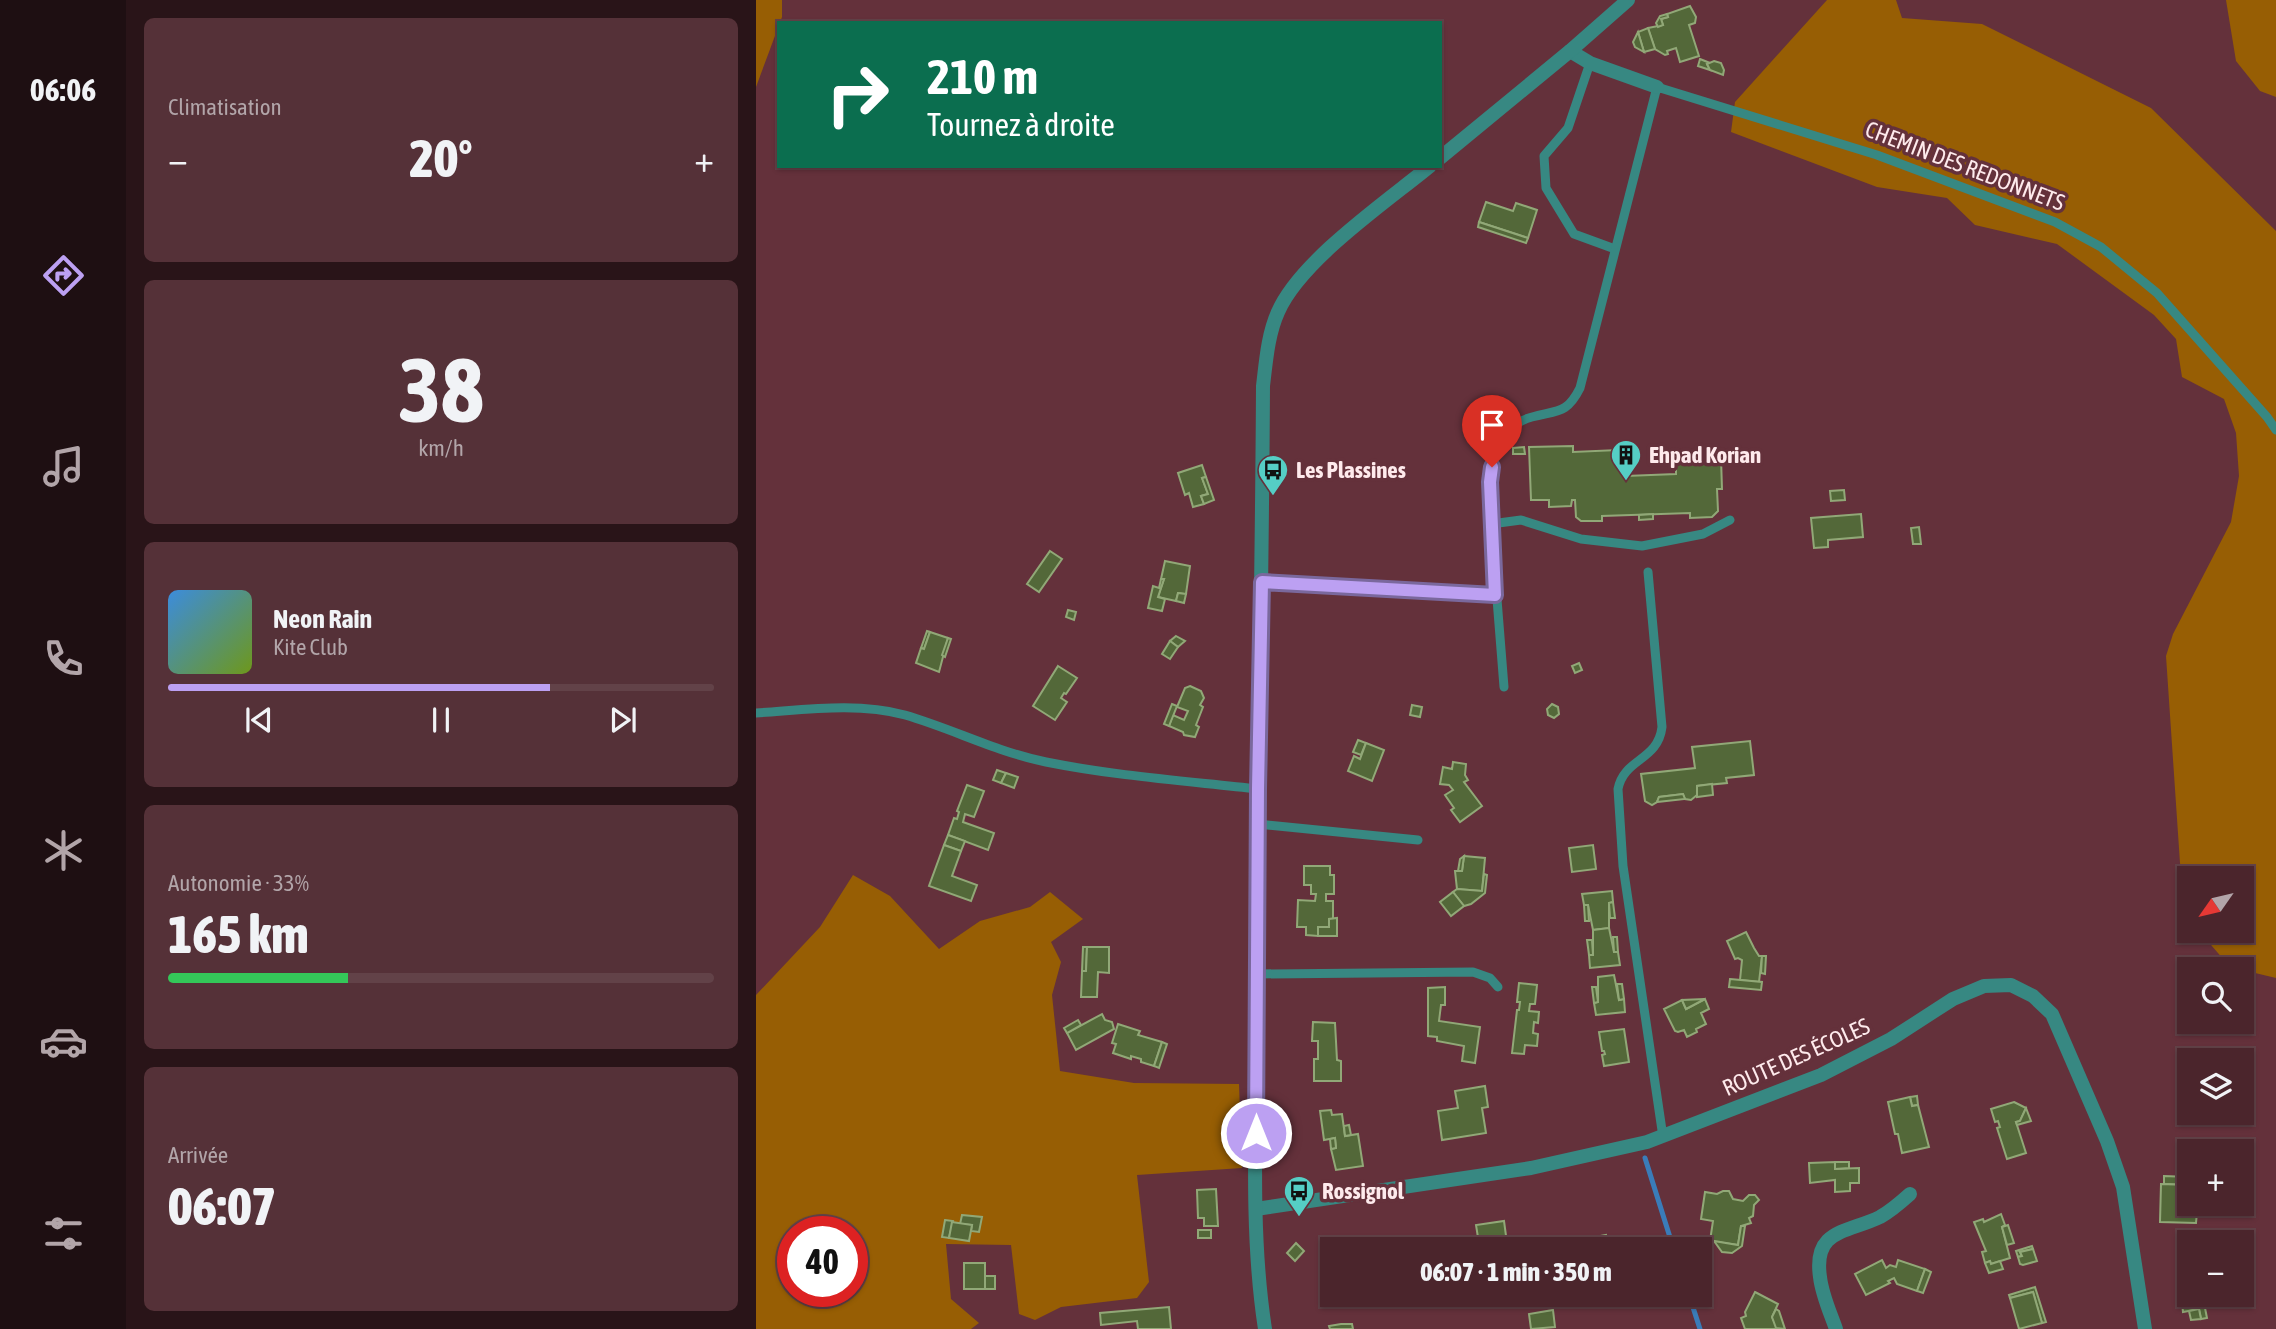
<!DOCTYPE html>
<html lang="fr">
<head>
<meta charset="utf-8">
<style>
	body { margin:0; font-family:"Asap Condensed",sans-serif; background:#553138; color:#f1f3f6; height:100vh; display:flex; flex-direction:column; font-size:26px; white-space:nowrap }
	* { box-sizing:border-box; margin:0 }
	p { font-size:23px; color:#b2a5a9 }
	.icon { flex:none; width:38px; height:38px; fill:none; stroke:currentColor; stroke-width:2; stroke-linecap:round; stroke-linejoin:round }
	.map { position:relative; flex:1; overflow:hidden }
	.side { display:flex; flex-direction:column; gap:18px; padding:18px; background:#291418; width:630px }
	.side>* { flex:none }
	.top-card { position:absolute; left:21px; top:21px; width:665px; height:147px; border-radius:0px; box-shadow:0 2px 5px #0004,0 0 0 2px #624248; background:#0b6e4f; color:#fff; overflow:hidden }
	.needle { width:46px; rotate:236deg }
	.tools { position:absolute; left:1421px; top:866px; display:grid; gap:14px }
	.tools a { display:grid; place-items:center; width:77px; height:77px; border-radius:0px; background:#4b252c; box-shadow:0 2px 5px #0004,0 0 0 2px #624248; font-size:35px }
	.speed { position:absolute; left:21px; top:1216px; display:flex; gap:14px; font-size:35px; font-weight:700; text-align:center }
	.speed>* { display:grid; place-content:center; width:91px; height:91px; border-radius:50%; background:#4b252c; box-shadow:0 2px 5px #0004,0 0 0 2px #624248; line-height:1 }
	.speed .limit { border:10px solid #d22; background:#fff; color:#111 }
	.pin { position:absolute; display:grid; place-items:center; width:60px; height:60px; color:#fff; margin:-72px -30px; border-radius:50% 50% 50% 0; rotate:-45deg; box-shadow:0 0 7px #0007 }
	.pin .icon { rotate:45deg }
	.me { position:absolute; width:77px; margin:-38px; rotate:0deg; stroke-linejoin:round; filter:drop-shadow(0 0 5px #0008) }
	.turn { display:flex; align-items:center; gap:24px; height:147px; padding:0 35px; font-size:32px }
	.turn .icon { width:91px; height:91px; stroke-width:2.5 }
	.turn b { display:block; font-size:49px; line-height:60px }
	.big { font-size:52px; font-weight:800; line-height:1.1 }
	.side .widget { flex:1; display:flex; flex-direction:column; justify-content:center; gap:10px; min-width:0; padding:0 24px; border-radius:10px; background:#553138 }
	.side .dial { align-items:center; gap:0 }
	.dial b { font-size:91px; line-height:1 }
	.song { display:flex; align-items:center; gap:21px }
	.cover { width:84px; height:84px; border-radius:10px; background:linear-gradient(135deg,hsl(210 70% 55%),hsl(80 70% 35%)) }
	.played { height:7px; border-radius:4px; background:linear-gradient(90deg,#bca0f2 70%,#624248 70%) }
	.keys { display:flex; justify-content:space-around; direction:ltr }
	.heat { display:flex; justify-content:space-between; align-items:center; font-size:38px; direction:ltr }
	.charge { height:10px; border-radius:5px; background:linear-gradient(90deg,#34c759 33%,#624248 0) }
	.trip { position:absolute; left:564px; top:1237px; width:392px; height:70px; border-radius:0px; background:#4b252c; box-shadow:0 2px 5px #0004,0 0 0 2px #624248; font-weight:800; line-height:70px; text-align:center }
	main { display:flex; flex:1; min-height:0 }
	.tab-bar { display:flex; flex-direction:column; width:126px; justify-content:space-around; align-items:center; background:#1e0f12; color:#b2a5a9 }
	.tab-bar .icon { width:49px; height:49px }
	.tab-bar .selected { color:#bca0f2 }
	.tab-bar b { font-size:32px; color:#f1f3f6 }
	.map>svg:first-child { display:block }
</style>
</head>
<body>
<main>
<nav class="tab-bar">
<b>06:06</b>
<svg class="icon selected" aria-label="directions" viewBox="0 0 24 24"><path d="M12 3l9 9-9 9-9-9zM9 14v-3h6M13 9l2 2-2 2"/></svg>
<svg class="icon" aria-label="music" viewBox="0 0 24 24"><path d="M9 18V5l10-2v13"/><circle cx="6" cy="18" r="3"/><circle cx="16" cy="16" r="3"/></svg>
<svg class="icon" aria-label="phone" viewBox="0 0 24 24"><path d="M5 4h4l2 5-3 2q2 4 5 5l2-3 5 2v4C11 20 4 13 5 4z"/></svg>
<svg class="icon" aria-label="climate" viewBox="0 0 24 24"><path d="M12 3v18M4 7l16 10M4 17L20 7"/></svg>
<svg class="icon" aria-label="car" viewBox="0 0 24 24"><path d="M5 17H2v-5l4-1 3-4h7l3 4 3 1v5h-3M9 17h6M6 11h13"/><circle cx="7" cy="17" r="2"/><circle cx="17" cy="17" r="2"/></svg>
<svg class="icon" aria-label="filters" viewBox="0 0 24 24"><path d="M4 7h16M4 17h16"/><circle cx="9" cy="7" r="2"/><circle cx="15" cy="17" r="2"/></svg>
</nav>
<section class="side">
<div class="widget"><p>Climatisation</p>
<div class="heat"><a>−</a><b class="big">20°</b><a>+</a></div>
</div>
<div class="widget dial"><b>38</b><p>km/h</p></div>
<div class="widget">
<div class="song"><i class="cover"></i><div><b>Neon Rain</b><p>Kite Club</p></div></div>
<div class="played"></div>
<div class="keys"><svg class="icon" aria-label="previous" viewBox="0 0 24 24"><path d="M18 5L8 12l10 7zM5 5v14"/></svg><svg class="icon" aria-label="pause" viewBox="0 0 24 24"><path d="M8 5v14M16 5v14"/></svg><svg class="icon" aria-label="next" viewBox="0 0 24 24"><path d="M6 5l10 7-10 7zM19 5v14"/></svg></div>
</div>
<div class="widget"><p>Autonomie · 33%</p><b class="big">165 km</b><div class="charge"></div></div>
<div class="widget"><p>Arrivée</p><b class="big">06:07</b></div>
</section>
<div class="map">
<svg width="1520" height="1329" viewBox="0 0 1520 1329">
	<rect width="100%" height="100%" fill="#64313b"/>
	<g fill="#975e04" fill-rule="evenodd">
		<path d="M0 0H26V17L0 87Z"/>
		<path d="M1071 0H1140L1146 18 1226 24 1395 108 1520 231V978L1474 967 1443 931H1486V878H1433V919L1431 915 1424 863 1410 656 1417 634 1475 522 1483 476 1480 433 1468 399 1426 377 1420 339 1398 315 1301 244 1219 225 1191 198 1121 187 975 132 979 102Z"/>
		<path d="M1470 0H1520V97L1504 91 1480 61Z"/>
		<path d="M97 875 134 896 183 949 224 921 274 907 294 892 327 919 295 942 305 962 296 995 304 1071 378 1083 483 1084 486 1168 381 1175 393 1282 381 1298 305 1307 279 1320 263 1314 255 1245 190 1244 195 1299 223 1323 215 1329H0V995L64 927ZM37 1232H96V1292H37Z"/>
	</g>
	<g fill="none" stroke-linecap="round" stroke-linejoin="round">
		<g stroke="#3a7cb9" stroke-width="5">
			<path d="M889 1158 918 1250"/>
			<path d="M933 1295 944 1329"/>
		</g>
	</g>
	<g fill="#536839" stroke="#91a877" stroke-width="2">
		<path d="M934 6 940 17 939 23 933 25 943 56 924 62 920 48 911 51 912 54 909 55 899 49 892 28 907 25 905 19 912 17 911 14Z"/>
		<path d="M911 14 912 17 905 19 907 25 902 27 900 23 904 16Z"/>
		<path d="M892 28 899 49 888 52 882 32Z"/>
		<path d="M882 32 888 52 879 47 877 42Z"/>
		<path d="M944 59 954 63 951 64 954 70 942 66Z"/>
		<path d="M958 61 965 63 968 70 967 75 954 70 951 64Z"/>
		<path d="M730 202 757 211 760 203 781 210 772 238 723 222Z"/>
		<path d="M723 222 772 238 770 243 722 227Z"/>
		<path d="M817 446V452L862 450V462H869L870 476 920 474V454L940 453V459L965 458 966 489H961L962 511 956 517 934 518V513L846 516V521H825L820 517 819 500H816L815 506 793 507V500H775L773 447Z"/>
		<path d="M768 447 769 454H757V448Z"/>
		<path d="M446 465 450 477 446 478 452 494 445 496 448 504 437 507 433 493 429 495 422 473Z"/>
		<path d="M450 477 458 500 448 504 445 496 452 494 446 478Z"/>
		<path d="M1088 490 1089 500 1075 501 1074 491Z"/>
		<path d="M897 514V519L883 520V515Z"/>
		<path d="M1105 514 1107 537 1072 540V547L1058 548 1055 518Z"/>
		<path d="M1163 527 1165 544H1157L1155 528Z"/>
		<path d="M294 551 306 559 283 592 271 584Z"/>
		<path d="M409 561 434 566 430 594 422 593 420 601 402 597 408 579H405Z"/>
		<path d="M405 579H408L402 597 409 599 406 611 392 608 397 586 403 588Z"/>
		<path d="M422 593 430 594 428 603 420 601Z"/>
		<path d="M312 610 320 612 318 620 310 617Z"/>
		<path d="M171 631 174 632 168 649 165 648Z"/>
		<path d="M174 632 192 638 183 672 160 663 165 648 168 649Z"/>
		<path d="M420 636 429 641 422 647 414 641Z"/>
		<path d="M192 638 195 639 189 657 186 655Z"/>
		<path d="M414 641 422 647 414 659 406 654Z"/>
		<path d="M823 663 826 670 819 673 816 666Z"/>
		<path d="M302 666 321 678 310 694 308 693 305 698 311 702 299 720 277 706Z"/>
		<path d="M434 686 445 691 448 698 444 705 447 707 440 725 443 727 439 737 428 735 427 732 413 726 417 715 428 720 432 711 421 707 429 688Z"/>
		<path d="M416 704 421 706 413 726 408 724Z"/>
		<path d="M796 704 802 707 803 714 798 718 792 715 791 709Z"/>
		<path d="M656 705 666 707 664 717 654 715Z"/>
		<path d="M602 740 610 743 605 755 597 752Z"/>
		<path d="M994 741 998 775 970 778 971 783 941 786V795L935 800 929 799 927 794 903 797 901 802 896 805 889 801 885 774 939 768 936 747Z"/>
		<path d="M610 743 628 750 616 781 592 771 598 756 604 759Z"/>
		<path d="M697 762 710 764 709 775 712 780 708 782 726 806 704 822 695 810 698 808 689 795 697 790 693 785 684 784 687 767 696 769Z"/>
		<path d="M241 770 250 773 245 783 237 780Z"/>
		<path d="M250 773 262 777 258 788 245 783Z"/>
		<path d="M956 784 957 795 941 797V786Z"/>
		<path d="M211 785 228 791 218 817 209 814 207 822 238 833 232 850 192 835 198 818 201 819 203 812 201 811Z"/>
		<path d="M927 794 929 799 901 802 903 797Z"/>
		<path d="M192 835 209 841 205 851 188 845Z"/>
		<path d="M188 845 205 851 196 876 221 885 215 901 173 886Z"/>
		<path d="M837 845 840 869 816 872 813 848Z"/>
		<path d="M708 856 729 858 726 891 701 889 699 871H706Z"/>
		<path d="M708 856 706 871H702L704 859Z"/>
		<path d="M548 866H574V875H578V894H570V901H577V919H573V927H562V936L550 935V927H541L542 900 559 901 560 894H555V885H548Z"/>
		<path d="M728 874 731 875 729 893 715 904 708 906 697 892 701 889 726 891Z"/>
		<path d="M856 891 857 902 853 903V928L837 930 832 905H828L826 894Z"/>
		<path d="M697 892 708 906 695 916 684 902Z"/>
		<path d="M857 902 859 918H854L853 903Z"/>
		<path d="M828 905H832L833 921H829Z"/>
		<path d="M581 918V936H562V927H573V919Z"/>
		<path d="M853 928 858 952H862L864 965 834 968 833 955H837V930Z"/>
		<path d="M990 932 998 948 1003 956H1006L1003 982 984 980 986 960 982 958 979 959 971 941Z"/>
		<path d="M857 937H861L862 952H858Z"/>
		<path d="M831 940H836L837 955H833Z"/>
		<path d="M327 947H331L330 971H326Z"/>
		<path d="M331 947H353V973L342 972 341 997H325L326 971H330Z"/>
		<path d="M1006 956H1010L1009 974 1005 973Z"/>
		<path d="M858 975 863 1000 868 999 869 1012 840 1015 838 1003 842 1002V977Z"/>
		<path d="M974 979 1006 982 1005 990 973 987Z"/>
		<path d="M763 983 781 985 779 1004H774L773 1011 783 1012 782 1023 778 1022 777 1033 782 1034 781 1046 769 1045 768 1054 756 1053 761 1010H763L764 1002H761Z"/>
		<path d="M861 984H866L868 999 863 1000Z"/>
		<path d="M689 987V1005H685L683 1021 724 1027 719 1063 706 1061 708 1046 681 1041V1037L672 1036V988Z"/>
		<path d="M836 987H840L842 1002 838 1003Z"/>
		<path d="M949 999 953 1009 945 1013 950 1024 940 1029 941 1032 931 1037 928 1030 922 1032 919 1031 908 1009 926 1000 930 1009Z"/>
		<path d="M949 999 930 1009 926 1000Z"/>
		<path d="M346 1014 349 1020 356 1022 358 1029 320 1050 311 1033Z"/>
		<path d="M322 1020 325 1025 311 1033 308 1028Z"/>
		<path d="M557 1022 579 1023 581 1060 585 1061V1081H558V1059H562V1041H556Z"/>
		<path d="M362 1024 384 1031 382 1035 406 1042 398 1066 385 1062V1059L375 1056V1059L357 1053 360 1044 356 1043Z"/>
		<path d="M868 1029 873 1062 848 1066 846 1055 849 1054 848 1051H846L843 1032Z"/>
		<path d="M406 1042 411 1044 403 1068 398 1066Z"/>
		<path d="M729 1086 732 1107 726 1108 730 1133 686 1140 682 1111 702 1108 699 1091Z"/>
		<path d="M1161 1096 1162 1105 1156 1106 1154 1097Z"/>
		<path d="M1154 1097 1156 1106 1162 1105 1173 1147 1146 1153 1142 1134H1139L1132 1102Z"/>
		<path d="M1258 1102 1270 1108 1264 1121 1260 1122 1270 1153 1251 1159 1241 1128 1244 1127 1242 1121 1239 1122 1235 1109Z"/>
		<path d="M1270 1108 1275 1121 1261 1125 1260 1122 1264 1121Z"/>
		<path d="M575 1110 576 1115 586 1114 589 1136 602 1134 607 1166 580 1170 575 1149 580 1148 579 1138 568 1140 564 1111Z"/>
		<path d="M593 1125 595 1135 589 1136 588 1126Z"/>
		<path d="M579 1138 580 1148 575 1149 574 1139Z"/>
		<path d="M1079 1162V1169L1103 1168V1183H1094V1191L1079 1192V1180L1054 1183 1053 1163Z"/>
		<path d="M1079 1162H1093V1168L1079 1169Z"/>
		<path d="M1408 1176 1433 1177V1185L1408 1184Z"/>
		<path d="M1405 1184 1433 1185 1432 1212H1441L1440 1223 1404 1222Z"/>
		<path d="M460 1189 462 1226H448V1218H442L441 1190Z"/>
		<path d="M967 1191H973L977 1199 987 1201 993 1195H999L1003 1200 998 1205 997 1216 993 1218 995 1223 985 1226 982 1245 954 1241 957 1221 945 1219 949 1192 961 1194Z"/>
		<path d="M1433 1194V1204H1441V1212H1432Z"/>
		<path d="M1245 1214 1249 1225 1246 1227 1254 1258 1235 1264 1234 1261 1229 1263 1226 1252 1230 1251 1218 1222 1227 1219 1228 1222Z"/>
		<path d="M206 1215 226 1217 223 1232 215 1231 216 1225 204 1224Z"/>
		<path d="M189 1220 197 1221 193 1238 186 1237Z"/>
		<path d="M748 1221 751 1243H747L748 1250H724L720 1225Z"/>
		<path d="M196 1222 216 1225 213 1241 193 1238Z"/>
		<path d="M1252 1225 1258 1243 1251 1245 1246 1227Z"/>
		<path d="M985 1226H989L986 1246 976 1253 966 1252 958 1241 982 1245Z"/>
		<rect x="442" y="1230" width="13" height="8"/>
		<path d="M850 1235 852 1250H829L828 1239Z"/>
		<path d="M540 1243 548 1251 539 1261 531 1253Z"/>
		<path d="M1276 1246 1277 1249 1264 1252 1266 1256 1262 1257 1260 1251Z"/>
		<path d="M1277 1249 1281 1261 1267 1265 1264 1264 1262 1257 1266 1256 1264 1252Z"/>
		<path d="M1126 1260 1130 1268 1134 1265 1140 1267 1142 1260 1169 1269 1161 1291 1141 1284 1138 1278 1132 1281 1134 1283 1110 1295 1099 1274Z"/>
		<path d="M1433 1260V1295H1455L1457 1307 1449 1308 1451 1318 1445 1319 1443 1309 1427 1312 1425 1294H1430L1425 1261Z"/>
		<path d="M1234 1261 1235 1264 1244 1261 1247 1269 1233 1273 1229 1263Z"/>
		<rect x="208" y="1263" width="21" height="26"/>
		<path d="M1169 1269 1175 1272 1167 1293 1161 1291Z"/>
		<rect x="229" y="1276" width="10" height="13"/>
		<path d="M1279 1287 1290 1322 1286 1323 1277 1292 1254 1298 1253 1295Z"/>
		<path d="M999 1292 1022 1304 1016 1317 1022 1329H989L985 1318 990 1316 989 1312Z"/>
		<path d="M1277 1292 1286 1323 1263 1329 1254 1298Z"/>
		<path d="M413 1307 415 1329H382L381 1321 345 1325 344 1313Z"/>
		<path d="M1020 1309 1023 1311 1029 1329 1020 1328 1016 1317Z"/>
		<path d="M1443 1309 1445 1319 1435 1320 1433 1311Z"/>
		<path d="M797 1310 799 1327 775 1329 773 1314Z"/>
		<path d="M585 1324H596L597 1329H574L573 1326Z"/>
	</g>
	<g fill="none" stroke-linecap="round" stroke-linejoin="round">
		<g stroke="#378882" stroke-width="9">
			<path d="M834 63 812 128 788 156 790 188 818 234 859 249"/>
			<path d="M735 524C734 486 730 429 776 417 802 410 811 414 824 388L901 87 1121 155 1299 222 1345 247 1401 293 1511 417 1520 430"/>
			<path d="M892 572 906 727C902 761 868 758 862 789L867 866 907 1137"/>
			<path d="M506 582 739 595"/>
			<path d="M748 687 735 524 765 520 825 539 886 546 947 534 974 520"/>
			<path d="M0 713C48 710 101 702 149 715 197 729 241 752 290 762 360 776 431 781 502 789"/>
			<path d="M502 824 662 840"/>
			<path d="M501 974 717 972 734 978 742 987"/>
		</g>
		<g stroke="#378882" stroke-width="14">
			<path d="M814 51 834 63 901 87"/>
			<path d="M500 1209 775 1168 891 1142 1065 1075 1135 1039 1197 999 1228 986 1255 985 1277 996 1296 1014 1351 1141 1367 1187 1389 1329"/>
			<path d="M1080 1329C1074 1312 1066 1295 1064 1277 1057 1229 1091 1233 1124 1217 1135 1211 1144 1203 1154 1194"/>
		</g>
		<g stroke="#378882" stroke-width="14">
			<path d="M684 158 814 51 872 0"/>
			<path d="M509 1329C493 1226 501 1111 501 1006 501 799 506 593 507 386 510 361 512 334 522 312 544 261 630 202 674 166"/>
		</g>
	</g>
	<g fill="none" stroke-linecap="round" stroke-linejoin="round">
		<g stroke="#7a689d" stroke-width="18">
			<path id="route" d="M500 1133 502 789 506 582 739 595 734 482 736 467"/>
		</g>
		<use href="#route" stroke="#bca0f2" stroke-width="12"/>
	</g>
	<defs>
		<g id="building-pin" transform="scale(1.575)"><path d="M0 17L-7.5 6A9.5 9.5 0 1 1 7.5 6Z" fill="#55cec5" stroke="#64313b"/><path d="M-4-6H4V6H1V3H-1V6H-4ZM-2.5-4.3h1.7v1.8h-1.7ZM.8-4.3h1.7v1.8H.8ZM-2.5-1h1.7V.8h-1.7ZM.8-1h1.7V.8H.8Z" fill="#111"/></g>
		<g id="bus-pin" transform="scale(1.575)"><path d="M0 17L-7.5 6A9.5 9.5 0 1 1 7.5 6Z" fill="#55cec5" stroke="#64313b"/><path d="M-5-6H5V4H4V6H2V4H-2V6H-4V4H-5ZM-3.5-4V0h7V-4ZM-3.5 1.2v1.5H-2V1.2ZM2 1.2v1.5H3.5V1.2Z" fill="#111"/></g>
	</defs>
	<g fill-rule="evenodd">
		<use href="#building-pin" x="870" y="455"/>
		<use href="#bus-pin" x="517" y="470"/>
		<use href="#bus-pin" x="543" y="1191"/>
	</g>
	<g text-anchor="middle" stroke-width="7" stroke-linejoin="round" paint-order="stroke">
		<g font-size="23" fill="#feeaec" stroke="#64313b">
			<text transform="translate(1209 166) rotate(21)" y="8">CHEMIN DES REDONNETS</text>
			<text transform="translate(1040 1057) rotate(-24)" y="8">ROUTE DES ÉCOLES</text>
		</g>
		<g font-size="23" font-weight="bold" fill="#feeaec" stroke="#64313b" text-anchor="start">
			<text x="893" y="463">Ehpad Korian</text>
			<text x="540" y="478">Les Plassines</text>
			<text x="566" y="1199">Rossignol</text>
		</g>
	</g>
</svg>
<div class="tools">
<a><svg class="needle" viewBox="-14 -14 28 28"><path d="M0-13l5 13h-10z" fill="#e53935"/><path d="M0 13l5-13h-10z" fill="#b2a5a9"/></svg></a>
<a><svg class="icon" aria-label="search" viewBox="0 0 24 24"><circle cx="10" cy="10" r="6"/><path d="M15 15l6 6"/></svg></a>
<a><svg class="icon" aria-label="layers" viewBox="0 0 24 24"><path d="M12 4l9 5-9 5-9-5zM3 14l9 5 9-5"/></svg></a>
<a>+</a>
<a>−</a>
</div>
<div class="speed"><div class="limit">40</div></div>
<div class="pin" style="left:736px;top:467px;background:#d93025"><svg class="icon" aria-label="arrive" viewBox="0 0 24 24"><path d="M6 21V4h12l-3 4 3 4H6"/></svg></div>
<svg class="me" style="left:500px;top:1133px" viewBox="-20 -20 40 40"><circle r="17" fill="#bca0f2" stroke="#fff" stroke-width="3"/><path d="M0-11L8 9 0 5-8 9z" fill="#fff"/></svg>
<div class="trip">06:07 · 1 min · 350 m</div>
<div class="top-card">
<div class="turn"><svg class="icon" aria-label="right" viewBox="0 0 24 24"><path d="M7 20v-9h11M14 6l5 5-5 5"/></svg><div><b>210 m</b>Tournez à droite</div></div>
</div>
</div>
</main>
</body>
</html>
